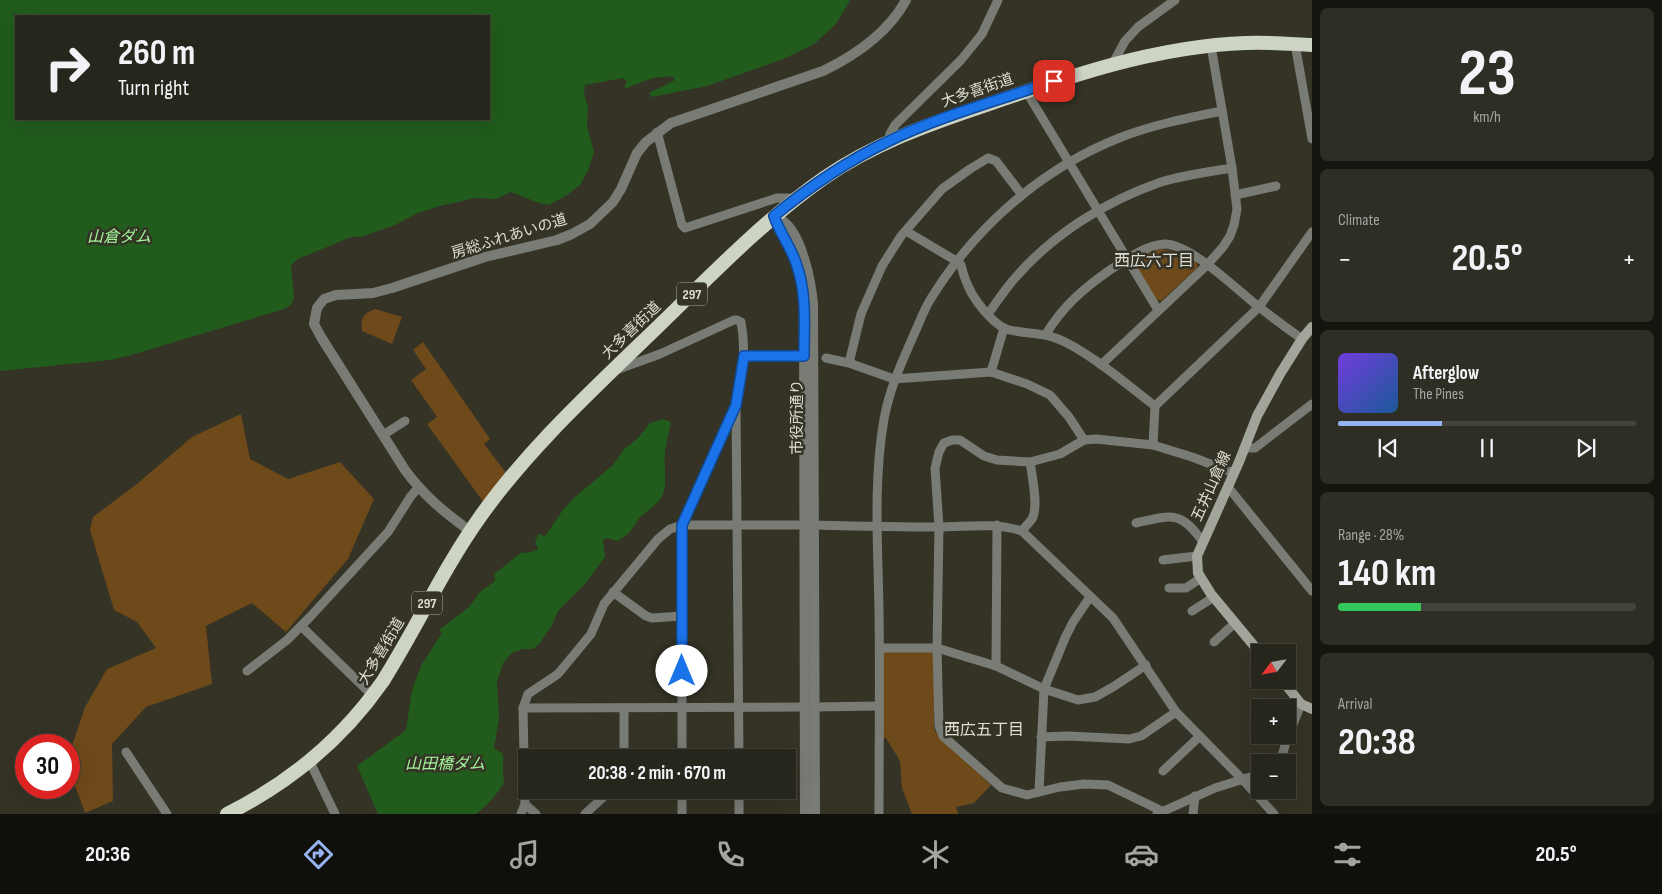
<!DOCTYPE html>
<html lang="en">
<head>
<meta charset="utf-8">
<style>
	body { margin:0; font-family:"Sofia Sans Condensed","Noto Sans JP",sans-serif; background:#2f2e25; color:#f1f3f6; height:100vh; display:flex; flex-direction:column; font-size:19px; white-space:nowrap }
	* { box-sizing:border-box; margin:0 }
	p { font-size:16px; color:#a4a5a3 }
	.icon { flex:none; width:28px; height:28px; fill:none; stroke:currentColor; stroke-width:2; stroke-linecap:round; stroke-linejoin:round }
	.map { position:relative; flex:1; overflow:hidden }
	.sheet { display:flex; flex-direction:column; gap:8px; padding:8px; background:#15150f; width:350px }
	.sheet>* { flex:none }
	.guide { position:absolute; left:15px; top:15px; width:475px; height:105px; border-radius:0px; box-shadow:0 5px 20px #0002,0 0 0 1px #43433b; background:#27261c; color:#f1f3f6; overflow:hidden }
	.needle { width:32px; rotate:239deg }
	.tools { position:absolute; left:1251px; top:644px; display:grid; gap:10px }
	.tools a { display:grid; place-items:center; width:45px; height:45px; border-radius:0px; background:#27261c; box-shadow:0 5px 20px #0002,0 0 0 1px #43433b; font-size:25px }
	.speed { position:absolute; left:15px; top:734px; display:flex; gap:10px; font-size:25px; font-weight:700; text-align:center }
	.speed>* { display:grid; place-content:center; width:65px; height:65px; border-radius:50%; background:#27261c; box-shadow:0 5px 20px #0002,0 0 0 1px #43433b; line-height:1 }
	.speed .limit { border:8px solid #d22; background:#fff; color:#111 }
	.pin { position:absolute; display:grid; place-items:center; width:42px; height:42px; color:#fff; margin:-21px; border-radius:10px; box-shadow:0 2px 8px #0006 }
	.me { position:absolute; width:55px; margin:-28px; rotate:0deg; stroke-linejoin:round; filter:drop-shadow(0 0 4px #0008) }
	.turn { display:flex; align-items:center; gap:18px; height:105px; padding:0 20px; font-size:22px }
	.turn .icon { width:65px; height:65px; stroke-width:2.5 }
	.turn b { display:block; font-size:35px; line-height:42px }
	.big { font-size:38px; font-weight:700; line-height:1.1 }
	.sheet .card { flex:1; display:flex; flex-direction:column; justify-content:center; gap:8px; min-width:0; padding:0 18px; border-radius:8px; background:#2f2e25 }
	.sheet .dial { align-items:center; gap:0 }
	.dial b { font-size:65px; line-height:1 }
	.song { display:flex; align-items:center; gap:15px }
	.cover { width:60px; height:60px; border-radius:8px; background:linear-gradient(135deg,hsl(260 70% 55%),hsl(210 70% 35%)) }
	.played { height:5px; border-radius:2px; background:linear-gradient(90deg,#95b2f1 35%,#43433b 35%) }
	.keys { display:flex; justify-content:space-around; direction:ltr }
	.heat { display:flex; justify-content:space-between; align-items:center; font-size:28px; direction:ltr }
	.charge { height:8px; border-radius:4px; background:linear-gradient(90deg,#34c759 28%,#43433b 0) }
	.trip { position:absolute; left:518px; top:749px; width:278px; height:50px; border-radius:0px; background:#27261c; box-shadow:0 5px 20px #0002,0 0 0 1px #43433b; font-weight:700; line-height:50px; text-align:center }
	.menu { display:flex; height:80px; justify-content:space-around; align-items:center; background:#100f0b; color:#a4a5a3 }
	.menu .icon { width:35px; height:35px }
	.menu .active { color:#95b2f1 }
	.menu b { font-size:22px; color:#f1f3f6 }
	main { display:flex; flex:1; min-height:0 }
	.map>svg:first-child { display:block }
</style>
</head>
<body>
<main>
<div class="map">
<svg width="1312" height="814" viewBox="0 0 1312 814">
	<rect width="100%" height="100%" fill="#343325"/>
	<g fill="#6e4919">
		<path d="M1160 249 1181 252 1196 261 1198 267 1161 301 1157 300 1134 265 1135 259 1144 253Z"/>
		<path d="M375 309 402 317 392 344 362 331C361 318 362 314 375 309Z"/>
		<path d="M423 342 490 439 484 444 507 474 484 503 427 424 437 417 411 380 426 369 413 350Z"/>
		<path d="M241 414 250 459 288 479 340 462 374 499 348 559 286 632 252 603 206 626 212 684 146 707 112 744 113 801 85 813 69 770V750L74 740 85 707 107 669 156 648 137 622 114 610 90 530 93 517 138 483 192 437Z"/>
		<path d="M885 651H933L934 653V728L936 733 991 785 974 803 956 807 958 814H912L902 788 900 761 886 738H882V654Z"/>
	</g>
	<g fill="#215c1c" fill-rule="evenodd">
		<path d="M0 0H850L836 24 814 44 800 51 781 60 707 86 652 97 649 93 675 80 672 76 653 78 624 89 627 81 623 78 585 85 584 94 588 107 587 126 594 152 588 171 580 185 567 195 549 205 539 203 511 192 496 199 475 198 440 206 418 213 395 225 361 237H351L298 259 291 265 294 298 291 305 284 309 128 356 110 360 0 371ZM16 16H489V119H16Z"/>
		<path d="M663 419 671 422C669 432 666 443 665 453 663 468 669 485 661 498 655 507 645 511 638 520 631 530 630 535 617 541L608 538 603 540 605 557 585 584 558 611 552 625 539 644 533 649H523L512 653 503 663 497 682 499 719 494 748 503 754V775L504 783C496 795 488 805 476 814H378L357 766 406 730 412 690 422 664 442 633 439 630 469 607 480 592 495 581 494 574 521 553 532 552 538 549 535 541 539 534 545 536 563 510 575 497 613 465 624 449 637 439 650 423Z"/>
	</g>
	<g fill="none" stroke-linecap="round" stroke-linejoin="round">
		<g stroke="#797c75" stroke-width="9">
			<path d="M1295 44 1312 139"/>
			<path d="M1112 65 1125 41 1138 27 1175 0"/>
			<path d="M1026 91 1158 310"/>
			<path d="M657 132 682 225 685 228 777 198H795"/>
			<path d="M889 141 890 134 895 125 961 60 982 34 998 0"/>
			<path d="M1235 195 1276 186"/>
			<path d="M906 231 958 262 961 265C966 286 974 300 988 315 993 320 998 326 1006 329 1027 335 1043 331 1065 342 1098 359 1126 384 1155 406"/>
			<path d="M988 314C997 302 1005 289 1015 278 1053 234 1106 201 1161 182 1184 175 1208 172 1232 168"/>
			<path d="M1046 334C1063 306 1084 288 1110 270 1127 259 1145 245 1165 244 1191 244 1238 291 1259 307 1273 318 1288 329 1302 339"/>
			<path d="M744 356H804"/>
			<path d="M826 358 849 363 894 379 991 372 1027 384 1050 395 1069 417 1084 440"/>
			<path d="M849 363 861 314 882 266 901 236 942 189 970 169 988 158 996 161 1022 195"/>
			<path d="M1101 365 1207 265 1223 247 1230 236 1234 225 1237 209 1232 168 1211 46"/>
			<path d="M616 370 660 354 734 320H737L741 322C747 353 741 374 736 405L739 758"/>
			<path d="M991 372 1004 328"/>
			<path d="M383 435 405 421"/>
			<path d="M1153 445 1155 406 1259 307 1312 232"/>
			<path d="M1244 448H1255L1312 404"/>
			<path d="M1228 487 1312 591"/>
			<path d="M1136 523C1172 515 1180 510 1203 542"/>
			<path d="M813 525C854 526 896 527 937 527 966 527 994 522 1022 531L1113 618 1176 712 1243 780 1274 814"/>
			<path d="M1022 531C1025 527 1029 523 1032 519 1039 507 1032 476 1030 462"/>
			<path d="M1163 560 1197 556"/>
			<path d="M1169 588H1186L1201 578"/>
			<path d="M613 592 646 616 652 618 682 616"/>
			<path d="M1192 611 1214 597"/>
			<path d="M301 626 373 696"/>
			<path d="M1214 642 1235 623"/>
			<path d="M880 648H937L996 666 1044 689 1078 700 1095 697 1113 687 1146 665"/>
			<path d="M996 666 997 525"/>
			<path d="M247 671 287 640 310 617 388 532 411 496 418 488"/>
			<path d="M814 707 879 706"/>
			<path d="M523 708 804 707"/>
			<path d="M624 708V758"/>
			<path d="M1041 737 1068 736 1129 739 1141 736 1176 712"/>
			<path d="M126 752 167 814"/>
			<path d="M682 758V525L735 407"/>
			<path d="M310 762 335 814"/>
			<path d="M1276 762 1282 756 1286 742 1301 704"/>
			<path d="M1163 771 1200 736"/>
			<path d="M682 790V814"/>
			<path d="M739 790V814"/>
			<path d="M1039 792 1044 689 1065 638 1073 622 1090 597"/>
			<path d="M525 804 536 814"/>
			<path d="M1162 811 1108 785 1084 784 1060 787 1027 795 1002 788 943 736 939 726 937 648 939 527 935 468 939 452 944 443 952 440H960L984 456 997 460 1030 462 1060 454 1084 440 1096 439 1153 445 1192 457 1234 473"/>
			<path d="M521 814 525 804 523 708 528 694 558 674 591 634 604 604 658 539 670 529 682 525H804"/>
			<path d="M585 814 611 790"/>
			<path d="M879 814C879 746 880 678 879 610 878 547 873 482 884 419 890 387 902 362 915 332 920 321 924 310 930 300 974 228 1041 169 1119 138 1152 125 1187 118 1222 111"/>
			<path d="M1157 814 1215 788 1260 774"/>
			<path d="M1193 814 1195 796"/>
		</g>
		<g stroke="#797c75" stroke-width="10">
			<path d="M773 216C777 218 781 220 784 222 802 236 811 282 813 304L815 814"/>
			<path d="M773 216C779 232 789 245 795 260 800 273 802 286 804 299L805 814"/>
			<path d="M470 531C444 512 425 497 405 470L321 337 314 324 317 308 324 299 336 295 373 293 392 288 485 257 557 240 572 234 590 224 613 202 621 189 637 153 646 142 671 123 823 71C856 55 888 33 906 0"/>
		</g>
		<g stroke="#a1a59a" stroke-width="10">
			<path d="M1260 653 1211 594 1198 573 1197 556 1239 462 1257 416 1280 374 1302 339 1312 327"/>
			<path d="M1282 680 1301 704 1312 709"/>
		</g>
		<path stroke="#ced4c4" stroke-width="14" d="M227 814C291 782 342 740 383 681 417 627 443 569 480 517 526 452 585 397 642 342 701 286 757 225 824 178 873 144 929 124 986 105 1070 76 1157 46 1246 43 1268 42 1290 44 1312 45"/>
	</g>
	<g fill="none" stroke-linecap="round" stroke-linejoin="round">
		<g stroke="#114b97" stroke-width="12">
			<path id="route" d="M682 671V525L736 405 744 356H804C804 326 807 295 797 266 792 248 780 234 774 216 809 187 847 161 889 141 940 116 1000 100 1054 81"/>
		</g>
		<use href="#route" stroke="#1a73e8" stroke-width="9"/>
	</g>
	<g text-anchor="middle" stroke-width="5" stroke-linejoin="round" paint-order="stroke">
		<g fill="#343325" stroke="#ababa0" stroke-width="1">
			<rect x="677" y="282.5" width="30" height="23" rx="4"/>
			<rect x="412" y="591.5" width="30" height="23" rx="4"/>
		</g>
		<g font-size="14" font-weight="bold" fill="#deded5">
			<text x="692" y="299">297</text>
			<text x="427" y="608">297</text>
		</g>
		<g font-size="15" fill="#deded5" stroke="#343325">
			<text transform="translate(977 90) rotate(-19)" y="5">大多喜街道</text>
			<text transform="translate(509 236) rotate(-17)" y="5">房総ふれあいの道</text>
			<text transform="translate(631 330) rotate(-44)" y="5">大多喜街道</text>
			<text transform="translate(797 417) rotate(-90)" y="5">市役所通り</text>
			<text transform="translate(1211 486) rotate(-66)" y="5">五井山倉線</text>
			<text transform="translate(381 651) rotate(-59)" y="5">大多喜街道</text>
		</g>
		<g font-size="16" font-style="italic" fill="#a1f299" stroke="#343325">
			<text x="119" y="242">山倉ダム</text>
			<text x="445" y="769">山田橋ダム</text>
		</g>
		<g font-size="16" fill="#deded5" stroke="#343325">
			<text x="1154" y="266">西広六丁目</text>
			<text x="984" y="735">西広五丁目</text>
		</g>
	</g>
</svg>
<div class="tools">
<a><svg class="needle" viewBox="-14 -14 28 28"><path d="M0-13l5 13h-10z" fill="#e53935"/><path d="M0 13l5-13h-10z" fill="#a4a5a3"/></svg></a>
<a>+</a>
<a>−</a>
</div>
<div class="speed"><div class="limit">30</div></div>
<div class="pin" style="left:1054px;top:81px;background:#d93025"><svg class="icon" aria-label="arrive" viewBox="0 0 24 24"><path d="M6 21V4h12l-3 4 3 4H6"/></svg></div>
<svg class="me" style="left:682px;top:671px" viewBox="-20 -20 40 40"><circle r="19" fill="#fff"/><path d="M0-13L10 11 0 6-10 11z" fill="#1a73e8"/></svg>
<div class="trip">20:38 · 2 min · 670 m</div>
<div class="guide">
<div class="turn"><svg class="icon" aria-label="right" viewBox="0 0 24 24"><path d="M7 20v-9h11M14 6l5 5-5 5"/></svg><div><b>260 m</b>Turn right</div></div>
</div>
</div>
<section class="sheet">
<div class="card dial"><b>23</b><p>km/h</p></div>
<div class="card"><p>Climate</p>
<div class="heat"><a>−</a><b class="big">20.5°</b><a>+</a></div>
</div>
<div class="card">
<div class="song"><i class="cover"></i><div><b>Afterglow</b><p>The Pines</p></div></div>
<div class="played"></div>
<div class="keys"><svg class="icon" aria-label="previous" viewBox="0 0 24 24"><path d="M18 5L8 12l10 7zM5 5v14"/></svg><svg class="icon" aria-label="pause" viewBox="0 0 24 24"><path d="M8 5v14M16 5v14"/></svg><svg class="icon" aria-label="next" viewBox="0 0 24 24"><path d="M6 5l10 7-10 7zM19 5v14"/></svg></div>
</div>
<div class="card"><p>Range · 28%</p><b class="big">140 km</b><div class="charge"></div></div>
<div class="card"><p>Arrival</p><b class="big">20:38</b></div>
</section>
</main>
<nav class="menu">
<b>20:36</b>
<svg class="icon active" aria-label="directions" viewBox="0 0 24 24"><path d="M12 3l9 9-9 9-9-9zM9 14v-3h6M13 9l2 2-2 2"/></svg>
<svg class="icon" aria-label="music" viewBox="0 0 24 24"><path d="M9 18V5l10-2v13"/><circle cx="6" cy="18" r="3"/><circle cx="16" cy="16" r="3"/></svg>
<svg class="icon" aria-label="phone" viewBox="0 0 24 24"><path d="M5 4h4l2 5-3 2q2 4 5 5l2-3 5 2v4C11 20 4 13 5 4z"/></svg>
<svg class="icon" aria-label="climate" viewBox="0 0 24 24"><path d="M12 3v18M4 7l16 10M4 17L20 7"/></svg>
<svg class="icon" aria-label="car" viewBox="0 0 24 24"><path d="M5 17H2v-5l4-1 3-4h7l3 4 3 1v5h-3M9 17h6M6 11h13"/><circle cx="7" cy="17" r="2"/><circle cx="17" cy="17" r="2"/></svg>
<svg class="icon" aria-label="filters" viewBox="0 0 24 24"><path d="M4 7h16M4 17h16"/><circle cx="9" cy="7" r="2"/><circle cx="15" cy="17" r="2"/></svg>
<b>20.5°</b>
</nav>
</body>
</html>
